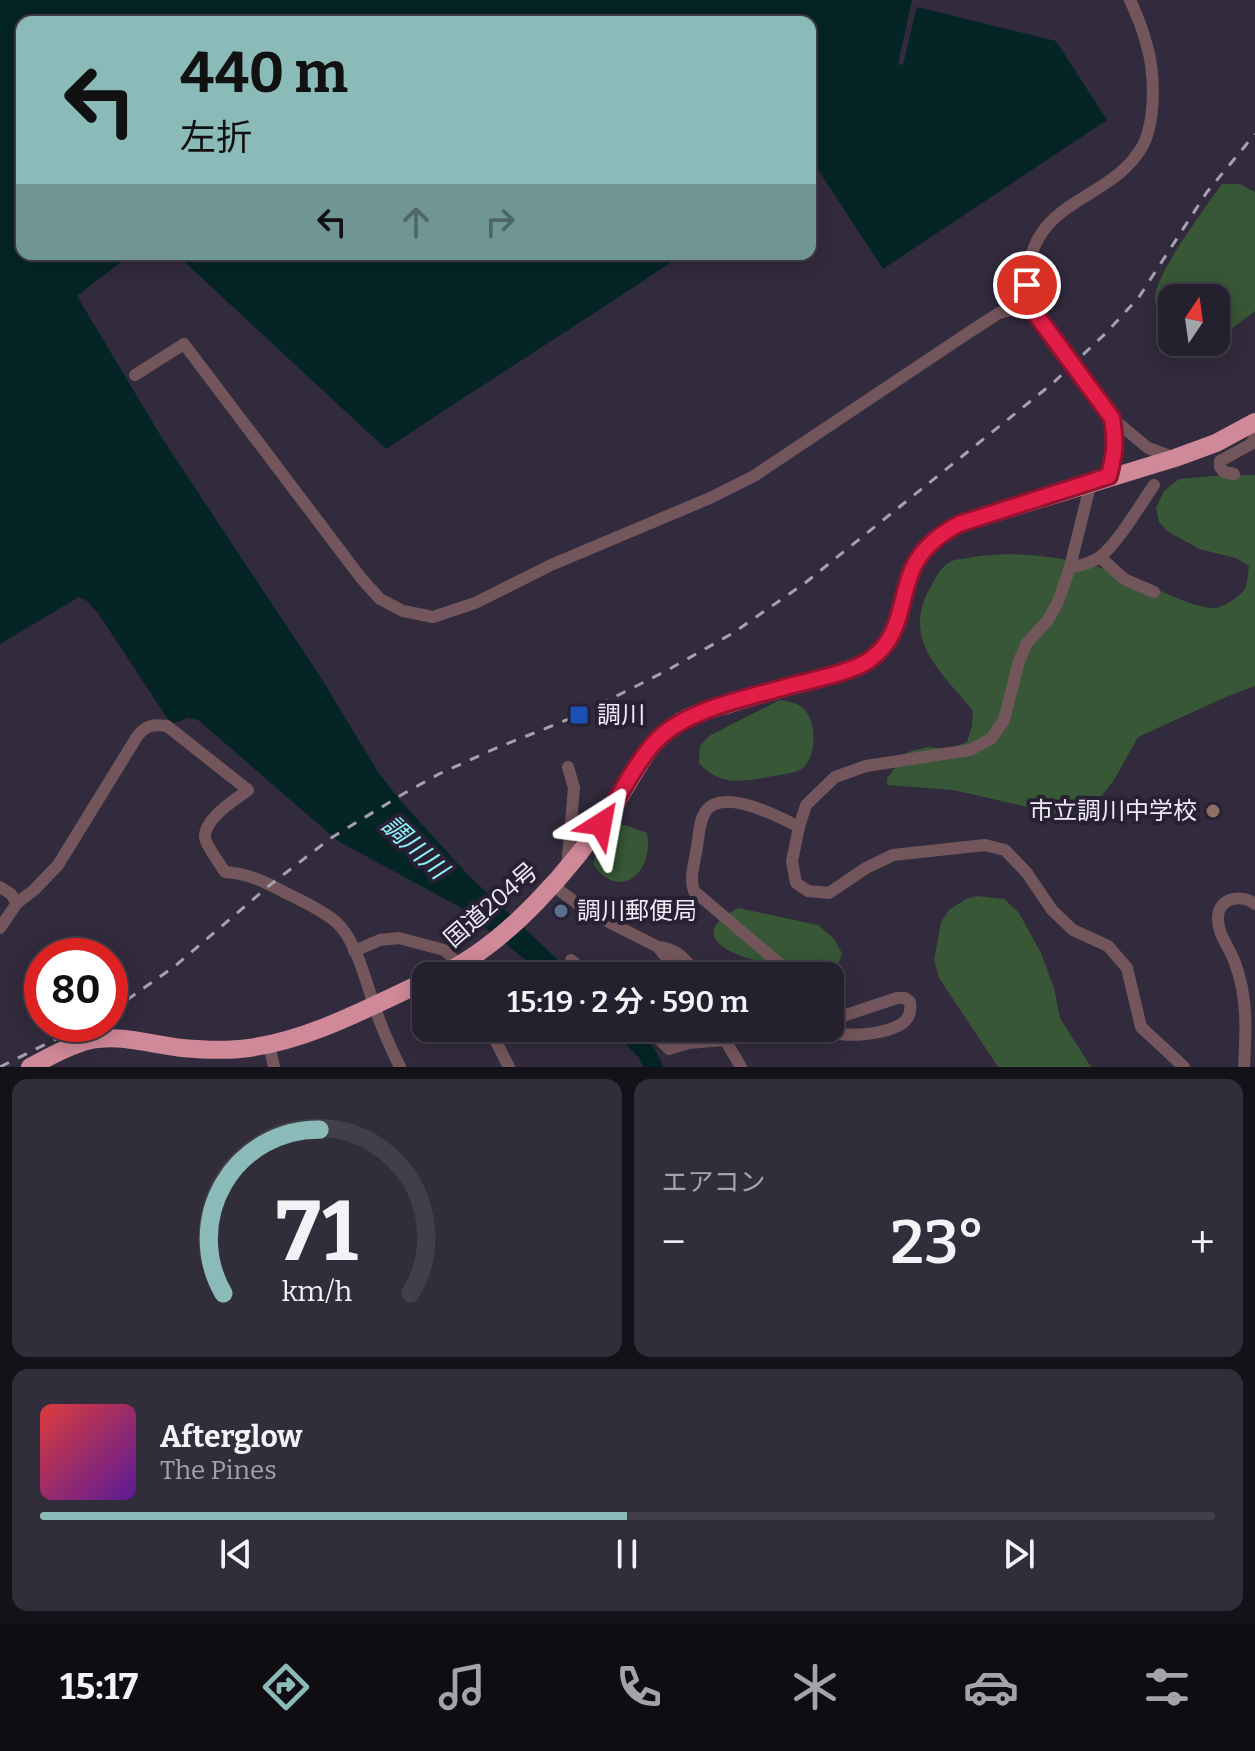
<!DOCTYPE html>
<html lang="ja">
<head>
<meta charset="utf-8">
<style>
	body { margin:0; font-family:Bitter,"Noto Sans JP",serif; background:#312d3a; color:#f1f3f6; height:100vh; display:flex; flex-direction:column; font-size:30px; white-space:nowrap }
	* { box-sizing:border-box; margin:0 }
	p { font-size:26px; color:#a3a3aa }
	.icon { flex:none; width:44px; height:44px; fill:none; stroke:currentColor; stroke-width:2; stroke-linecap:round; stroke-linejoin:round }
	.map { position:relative; height:1067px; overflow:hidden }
	.side { display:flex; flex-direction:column; gap:12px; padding:12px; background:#141219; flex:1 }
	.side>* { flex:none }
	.guide { position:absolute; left:16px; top:16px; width:800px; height:244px; border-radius:16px; box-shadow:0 4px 20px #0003,0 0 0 2px #423e4a; background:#8bbbb9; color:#111; overflow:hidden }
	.needle { width:52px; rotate:13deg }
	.fabs { position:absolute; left:1158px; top:284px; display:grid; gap:16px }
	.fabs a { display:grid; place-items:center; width:72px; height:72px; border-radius:16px; background:#25202e; box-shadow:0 4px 20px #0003,0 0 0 2px #423e4a; font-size:40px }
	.speed { position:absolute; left:24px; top:938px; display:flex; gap:16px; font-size:40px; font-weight:700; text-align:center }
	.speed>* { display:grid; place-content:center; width:104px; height:104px; border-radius:50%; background:#25202e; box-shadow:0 4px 20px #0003,0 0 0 2px #423e4a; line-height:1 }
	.speed .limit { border:12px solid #d22; background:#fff; color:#111 }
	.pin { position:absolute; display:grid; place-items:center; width:68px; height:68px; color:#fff; margin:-34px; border:4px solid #fff; border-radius:50%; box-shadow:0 2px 8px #0007 }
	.me { position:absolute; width:88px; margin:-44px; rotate:34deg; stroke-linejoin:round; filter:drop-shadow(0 0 6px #0008) }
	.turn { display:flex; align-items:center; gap:28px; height:168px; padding:0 32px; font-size:36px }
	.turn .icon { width:104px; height:104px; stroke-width:2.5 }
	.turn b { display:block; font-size:56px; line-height:68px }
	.lanes { display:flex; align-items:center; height:76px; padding:0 32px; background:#0003; justify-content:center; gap:40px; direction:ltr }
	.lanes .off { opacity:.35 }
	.big { font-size:60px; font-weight:600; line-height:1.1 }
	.side .widget { flex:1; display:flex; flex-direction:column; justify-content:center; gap:12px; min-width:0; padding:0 28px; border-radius:16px; background:#312d3a }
	.side .dial { align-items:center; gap:0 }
	.dial svg { height:208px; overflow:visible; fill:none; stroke:#423e4a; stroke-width:7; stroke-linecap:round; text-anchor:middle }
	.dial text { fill:#f1f3f6; stroke:none }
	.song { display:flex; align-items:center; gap:24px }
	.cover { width:96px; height:96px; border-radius:12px; background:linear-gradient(135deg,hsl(0 70% 55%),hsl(270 70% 35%)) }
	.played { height:8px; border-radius:4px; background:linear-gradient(90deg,#8bbbb9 50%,#423e4a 50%) }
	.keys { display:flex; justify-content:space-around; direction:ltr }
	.heat { display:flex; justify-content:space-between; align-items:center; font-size:44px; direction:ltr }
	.side .tiles { flex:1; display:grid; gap:12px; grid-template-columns:1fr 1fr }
	.widget:last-child { grid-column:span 2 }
	.trip { position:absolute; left:412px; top:962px; width:432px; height:80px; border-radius:16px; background:#25202e; box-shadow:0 4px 20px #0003,0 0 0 2px #423e4a; font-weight:600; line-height:80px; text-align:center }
	.tabs { display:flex; height:128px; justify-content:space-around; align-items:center; background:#0f0d12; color:#a3a3aa }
	.tabs .icon { width:56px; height:56px }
	.tabs .on { color:#8bbbb9 }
	.tabs b { font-size:36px; color:#f1f3f6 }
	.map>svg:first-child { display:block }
</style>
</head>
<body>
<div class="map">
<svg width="1255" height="1067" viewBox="0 0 1255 1067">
	<rect width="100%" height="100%" fill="#312b3d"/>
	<g fill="#375736">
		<path d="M1222 184H1240L1255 192V311L1216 340V298H1172V330C1164 320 1155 311 1155 298 1154 276 1207 205 1222 184Z"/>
		<path d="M1225 475H1255V686L1226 697 1138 737 1114 780 1096 803 1076 818 953 790 887 785V778L908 752 928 747 949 749 967 742 972 726 973 711C941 671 900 640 931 586 936 577 941 567 950 562 955 559 962 559 968 558 1020 548 1079 559 1129 577 1150 585 1194 609 1214 608 1223 608 1239 597 1244 590 1248 583 1248 573 1249 566L1236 558 1199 549 1167 531 1159 522 1156 508 1164 491 1179 479Z"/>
		<path d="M780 700C788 701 797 703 803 708 817 721 817 753 804 767 798 773 784 774 774 776 745 781 721 788 699 763L700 746 709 736Z"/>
		<path d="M605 824 625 825 647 833C655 870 620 904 593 864Z"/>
		<path d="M977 896 1004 899 1019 913 1041 953 1054 988 1060 1018 1091 1067H998L939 978 934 960 941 922 949 910 966 899Z"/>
		<path d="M738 908 818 925 834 939 842 953 838 965 830 974C810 972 706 960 714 929 717 919 730 913 738 908Z"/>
	</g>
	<g fill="#052426">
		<path d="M0 0H912L898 64 903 65 917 7 1056 41 1107 120 883 269 817 168 810 172V22H22V254H131L77 296 162 438 323 681 378 772 400 800 467 874 575 976H546L458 906 338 841 198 720 188 718 171 724 98 613 87 601 79 597 0 644Z"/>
		<path d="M176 254H683C585 321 484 383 386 449Z"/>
	</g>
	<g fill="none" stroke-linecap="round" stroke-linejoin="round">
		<path stroke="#052426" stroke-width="18" d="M623 1028 645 1051 654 1067"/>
		<g stroke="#73565b" stroke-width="12">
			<path d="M1069 358C1060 347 1033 315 1029 304 1026 295 1028 283 1028 274 1034 198 1110 202 1142 147 1156 122 1155 73 1147 46 1143 30 1137 15 1130 0"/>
			<path d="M1080 373C1109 415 1123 423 1109 476"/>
			<path d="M135 375 184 344 361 578 380 599 403 611 433 617 475 603 551 565 710 498 754 476 968 333 999 313 1029 305"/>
			<path d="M1112 418 1148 448 1175 458"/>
			<path d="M1234 474 1224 472 1220 467V461L1251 444 1255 437"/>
			<path d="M1091 482 1070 567 1058 602 1048 620 1027 643 1019 661 1004 720 991 739 970 750 866 766 835 777 806 805 799 827 792 861 796 883 808 891 829 893 866 868 893 855 985 845 1005 850 1027 873 1052 910 1073 930 1108 946 1127 968 1141 1027 1184 1067"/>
			<path d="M1100 557 1124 579 1154 592"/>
			<path d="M1070 567C1080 566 1091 563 1100 557 1117 544 1141 504 1154 485"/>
			<path d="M567 866 574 788 568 767"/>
			<path d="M552 885 589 912 658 947C678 948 687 962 700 976"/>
			<path d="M0 887 11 894 17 903"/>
			<path d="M0 928 17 903 34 890 58 865 138 735C147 725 154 724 167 726L248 790C235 800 203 819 205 838 207 847 220 864 225 872 248 873 267 883 288 894 304 902 322 910 336 922 355 938 366 981 374 1005 381 1026 390 1047 400 1067"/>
			<path d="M658 947 681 976"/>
			<path d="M354 951 380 940 399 938 444 950 450 955 458 967"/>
			<path d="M571 960 589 976"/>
			<path d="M462 965 467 976"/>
			<path d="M794 976 694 891C689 878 695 861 697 847 699 836 699 820 706 811 723 787 780 817 799 827"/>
			<path d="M489 1028 509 1067"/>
			<path d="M649 1028 669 1049 689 1043 725 1040"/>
			<path d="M718 1028 741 1067"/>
			<path d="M823 1028C838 1040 891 1035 905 1021 910 1016 911 1009 910 1002L905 998H897L846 1015 839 1014 830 1008"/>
			<path d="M269 1044 274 1067"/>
			<path d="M1244 1067C1246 1032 1248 997 1235 963 1230 948 1217 934 1218 917 1219 897 1242 894 1255 904"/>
		</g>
		<g stroke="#d08998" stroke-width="18">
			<path d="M438 976C507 945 574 866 615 804 634 776 648 741 678 723 693 713 712 709 729 704 758 695 788 687 817 679 840 672 866 667 882 649 902 627 901 596 912 570 921 549 940 534 959 524L1175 458 1216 443 1255 422"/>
			<path d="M30 1067C49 1057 70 1045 91 1040 121 1034 153 1045 182 1048 204 1050 228 1051 249 1048 312 1039 369 1007 426 981"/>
		</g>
		<g stroke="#a6a1af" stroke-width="3" stroke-dasharray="10 10" stroke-linecap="butt">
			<path d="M110 1010 124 1002 175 966 270 885 331 838 403 794 439 774 494 749 579 715 666 671 733 633 805 583 1053 383 1107 332 1139 297 1207 192 1255 134"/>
			<path d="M0 1067 86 1024"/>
		</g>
		<path stroke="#73565b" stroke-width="12" d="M1069 358 1080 373"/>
	</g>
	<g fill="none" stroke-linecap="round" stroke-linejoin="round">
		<g stroke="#92132f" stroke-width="20">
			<path id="route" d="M601 824C619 798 636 761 658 739 689 708 752 697 793 685 813 680 852 672 868 661 903 637 898 604 912 570 921 549 940 534 959 524L1109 476C1115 452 1116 443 1112 418L1029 305 1027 285"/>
		</g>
		<use href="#route" stroke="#e11d48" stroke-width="14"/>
	</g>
	<rect fill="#1a4fb4" stroke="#272133" stroke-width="3" x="569" y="705" width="20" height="20" rx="4"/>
	<circle fill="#8d6e63" stroke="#272133" stroke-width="3" cx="1213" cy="811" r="8"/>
	<circle fill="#5c6f8a" stroke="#272133" stroke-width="3" cx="561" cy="911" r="8"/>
	<g text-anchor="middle" stroke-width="8" stroke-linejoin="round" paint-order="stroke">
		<g font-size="24" fill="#efebf7" stroke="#272133" text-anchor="start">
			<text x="597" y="723">調川</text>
			<text x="1197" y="819" text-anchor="end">市立調川中学校</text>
			<text x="577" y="919">調川郵便局</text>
		</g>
		<g font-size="24" fill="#efebf7" stroke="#272133">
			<text transform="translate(491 905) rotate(-41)" y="8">国道204号</text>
		</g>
		<g font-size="26" font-style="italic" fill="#8cf0f9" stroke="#272133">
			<text transform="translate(415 847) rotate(43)" y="9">調川川</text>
		</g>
	</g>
</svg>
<div class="fabs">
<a><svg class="needle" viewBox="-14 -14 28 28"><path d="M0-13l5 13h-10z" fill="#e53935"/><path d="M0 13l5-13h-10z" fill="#a3a3aa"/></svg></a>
</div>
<div class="speed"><div class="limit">80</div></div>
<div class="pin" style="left:1027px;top:285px;background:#d93025"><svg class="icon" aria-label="arrive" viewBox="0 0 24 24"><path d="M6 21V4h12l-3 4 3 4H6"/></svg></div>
<svg class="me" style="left:601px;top:824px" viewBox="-20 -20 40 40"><path d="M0-17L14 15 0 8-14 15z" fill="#e11d48" stroke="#fff" stroke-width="4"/></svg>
<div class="trip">15:19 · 2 分 · 590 m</div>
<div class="guide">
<div class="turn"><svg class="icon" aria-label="left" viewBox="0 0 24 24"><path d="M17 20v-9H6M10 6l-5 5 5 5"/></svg><div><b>440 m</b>左折</div></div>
<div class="lanes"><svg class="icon" aria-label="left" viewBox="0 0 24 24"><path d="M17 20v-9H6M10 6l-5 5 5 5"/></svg><svg class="icon off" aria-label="ahead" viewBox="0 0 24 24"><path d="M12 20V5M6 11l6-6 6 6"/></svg><svg class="icon off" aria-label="right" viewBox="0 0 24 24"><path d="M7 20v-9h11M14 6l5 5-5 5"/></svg></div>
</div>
</div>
<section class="side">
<div class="tiles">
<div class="widget dial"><svg viewBox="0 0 100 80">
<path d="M14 69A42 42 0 1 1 86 69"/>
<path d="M14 69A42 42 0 0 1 51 6" stroke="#8bbbb9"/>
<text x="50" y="56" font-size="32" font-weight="700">71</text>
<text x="50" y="72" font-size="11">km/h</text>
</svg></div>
<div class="widget"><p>エアコン</p>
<div class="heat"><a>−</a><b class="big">23°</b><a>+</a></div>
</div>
<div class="widget">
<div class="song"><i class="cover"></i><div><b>Afterglow</b><p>The Pines</p></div></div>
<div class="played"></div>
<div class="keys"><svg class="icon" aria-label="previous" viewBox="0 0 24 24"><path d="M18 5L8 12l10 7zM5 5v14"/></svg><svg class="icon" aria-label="pause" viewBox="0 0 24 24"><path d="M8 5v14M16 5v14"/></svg><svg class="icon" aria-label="next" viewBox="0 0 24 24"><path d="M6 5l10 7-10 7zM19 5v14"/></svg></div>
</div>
</div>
</section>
<nav class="tabs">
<b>15:17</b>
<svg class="icon on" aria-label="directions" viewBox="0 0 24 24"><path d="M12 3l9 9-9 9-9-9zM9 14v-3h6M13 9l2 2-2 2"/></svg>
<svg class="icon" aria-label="music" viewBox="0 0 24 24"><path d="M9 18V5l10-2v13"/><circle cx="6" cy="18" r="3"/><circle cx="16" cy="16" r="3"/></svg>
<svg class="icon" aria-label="phone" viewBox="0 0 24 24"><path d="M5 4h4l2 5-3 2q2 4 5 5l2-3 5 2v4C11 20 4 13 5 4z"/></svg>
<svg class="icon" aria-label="climate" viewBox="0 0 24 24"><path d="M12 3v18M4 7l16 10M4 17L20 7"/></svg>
<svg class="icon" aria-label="car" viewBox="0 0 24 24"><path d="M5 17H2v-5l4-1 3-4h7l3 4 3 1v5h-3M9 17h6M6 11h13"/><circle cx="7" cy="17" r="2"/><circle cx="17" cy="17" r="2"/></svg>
<svg class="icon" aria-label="filters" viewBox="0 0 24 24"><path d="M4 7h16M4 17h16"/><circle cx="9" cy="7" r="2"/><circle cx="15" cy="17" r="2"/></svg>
</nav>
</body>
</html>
